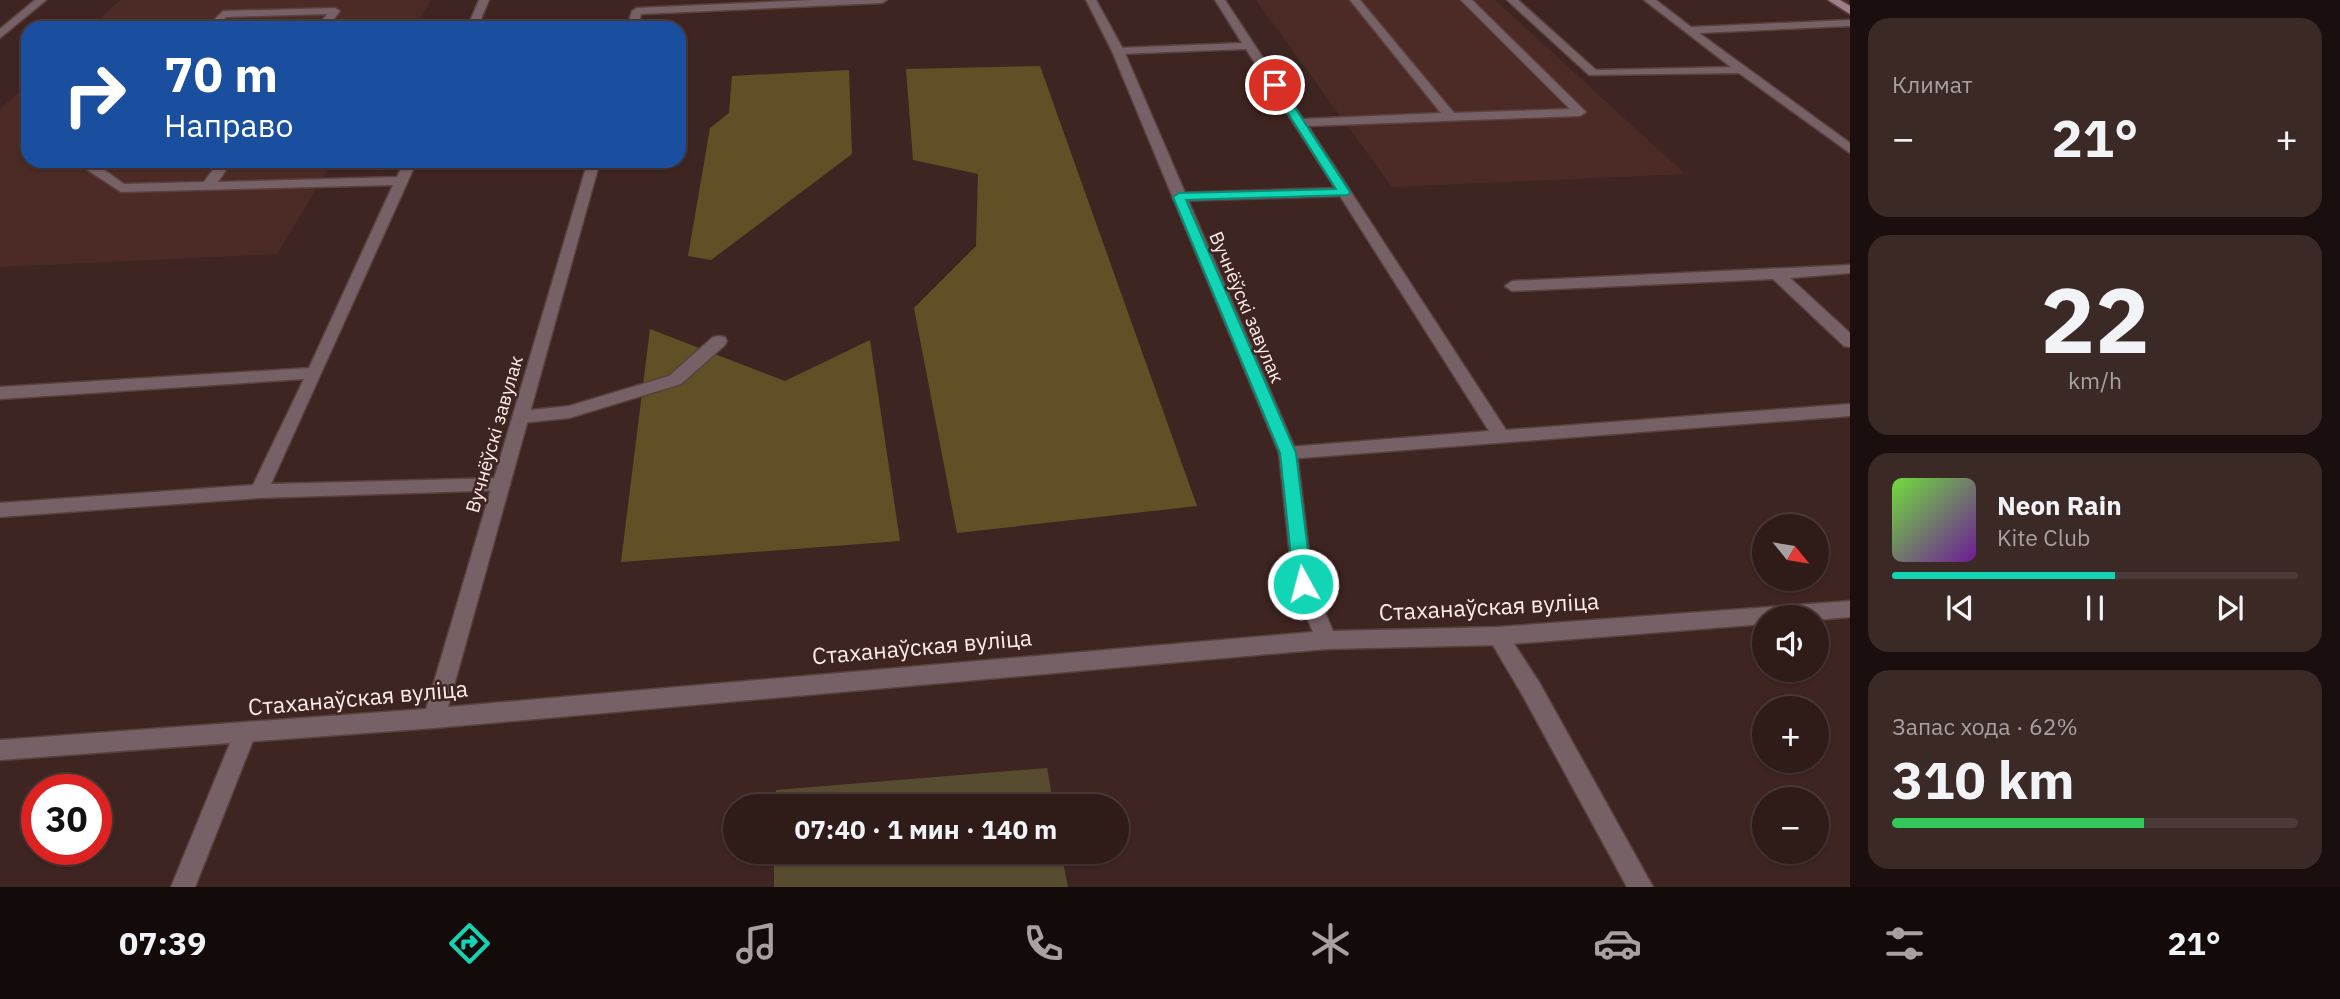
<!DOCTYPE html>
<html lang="ru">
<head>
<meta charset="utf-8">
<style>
	body { margin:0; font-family:"IBM Plex Sans",sans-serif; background:#3b2926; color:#f1f3f6; height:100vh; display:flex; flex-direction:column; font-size:26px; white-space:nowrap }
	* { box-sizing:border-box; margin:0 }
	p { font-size:23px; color:#a7a1a2 }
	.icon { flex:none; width:38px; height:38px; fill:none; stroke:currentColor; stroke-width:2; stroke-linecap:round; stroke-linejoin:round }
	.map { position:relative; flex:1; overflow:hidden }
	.sheet { display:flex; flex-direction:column; gap:18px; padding:18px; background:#1a0f0e; width:490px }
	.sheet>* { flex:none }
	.top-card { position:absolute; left:21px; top:21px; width:665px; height:147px; border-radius:21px; box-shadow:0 2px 5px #0004,0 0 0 2px #4a3a38; background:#1a4fa0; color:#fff; overflow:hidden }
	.needle { width:46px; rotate:120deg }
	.fabs { position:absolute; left:1752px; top:514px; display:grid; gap:14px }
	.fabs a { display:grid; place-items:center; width:77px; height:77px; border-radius:50%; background:#2f1c19; box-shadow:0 2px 5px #0004,0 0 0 2px #4a3a38; font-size:35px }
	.speed { position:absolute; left:21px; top:774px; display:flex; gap:14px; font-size:35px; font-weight:700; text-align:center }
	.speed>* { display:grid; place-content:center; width:91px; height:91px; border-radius:50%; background:#2f1c19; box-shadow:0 2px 5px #0004,0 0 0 2px #4a3a38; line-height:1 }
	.speed .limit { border:10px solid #d22; background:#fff; color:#111 }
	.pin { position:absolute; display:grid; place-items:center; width:60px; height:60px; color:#fff; margin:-30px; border:4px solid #fff; border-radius:50%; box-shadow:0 2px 7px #0007 }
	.me { position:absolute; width:77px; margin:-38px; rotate:353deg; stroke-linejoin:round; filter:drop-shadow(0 0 5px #0008) }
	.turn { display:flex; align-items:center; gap:24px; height:147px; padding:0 28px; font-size:32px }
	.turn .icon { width:91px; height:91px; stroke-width:2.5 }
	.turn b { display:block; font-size:49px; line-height:60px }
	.big { font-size:52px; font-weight:700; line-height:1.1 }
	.sheet .tile { flex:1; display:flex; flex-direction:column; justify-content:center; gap:10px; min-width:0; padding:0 24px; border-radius:21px; background:#3b2926 }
	.sheet .dial { align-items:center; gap:0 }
	.dial b { font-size:91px; line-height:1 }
	.song { display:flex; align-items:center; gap:21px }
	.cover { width:84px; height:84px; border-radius:10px; background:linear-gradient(135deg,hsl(100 70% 55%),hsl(280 70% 35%)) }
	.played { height:7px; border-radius:4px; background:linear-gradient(90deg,#11d5b4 55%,#4a3a38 55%) }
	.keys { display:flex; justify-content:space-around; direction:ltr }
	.heat { display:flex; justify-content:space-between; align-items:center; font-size:38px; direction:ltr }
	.charge { height:10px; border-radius:5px; background:linear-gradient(90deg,#34c759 62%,#4a3a38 0) }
	.trip { position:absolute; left:723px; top:794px; width:406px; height:70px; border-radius:35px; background:#2f1c19; box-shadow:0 2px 5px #0004,0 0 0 2px #4a3a38; font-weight:700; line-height:70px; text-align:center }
	.menu { display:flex; height:112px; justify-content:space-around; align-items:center; background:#130b0a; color:#a7a1a2 }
	.menu .icon { width:49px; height:49px }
	.menu .selected { color:#11d5b4 }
	.menu b { font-size:32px; color:#f1f3f6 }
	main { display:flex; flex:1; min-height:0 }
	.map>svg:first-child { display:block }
</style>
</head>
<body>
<main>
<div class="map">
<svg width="1850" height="887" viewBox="0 0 1850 887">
	<rect width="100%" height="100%" fill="#3f2521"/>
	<g fill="#4c2b26">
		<path d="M120 0H431L414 28H89Z"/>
		<path d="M1256 0H1495L1685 174 1392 187Z"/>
		<path d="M28 84V161H333L277 254 0 267V109Z"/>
	</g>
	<g fill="#584c30">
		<path d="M1047 768 1054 807H775L776 790Z"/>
		<path d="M774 852H1061L1068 887H774Z"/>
	</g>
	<g fill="#615025">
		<path d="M1040 66 1197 506 957 533 914 308 976 246 978 174 913 160 906 69Z"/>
		<path d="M849 70 852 154 711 260 688 256 710 128 729 113 732 76Z"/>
		<path d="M650 329 785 381 870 340 900 541 621 562Z"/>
	</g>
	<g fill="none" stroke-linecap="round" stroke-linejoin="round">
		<g stroke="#5a413d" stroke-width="3">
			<g id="service">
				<path d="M35 0H46L0 38V29Z"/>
				<path d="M479 0H489L477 28H467Z"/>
				<path d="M1215 0H1225L1303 119 1441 113 1350 0H1360L1454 113 1570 109 1461 0H1472L1586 112 1580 116 1308 126 1506 430 1850 404V416L1288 459 1282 458 1279 453 1282 448 1288 447 1489 431 1340 196 1179 201 1172 197 1179 193 1335 188 1246 49 1118 54 1112 51 1118 48 1242 43Z"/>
				<path d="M1507 0H1518L1596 70 1731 67 1644 0H1656L1691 27 1850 20V26L1699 33 1850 143V153L1739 73 1589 75Z"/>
				<path d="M335 8 340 11 327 28H317L327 14 226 17 217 28H206L223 11Z"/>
				<path d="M84 161H97L96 164 124 184 204 182 219 161H232L218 182 397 177 405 161H417L271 484 501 478 507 480 510 485 507 490 259 498 0 517V503L253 485 304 379 0 399V387L309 368 393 185 121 192 83 167Z"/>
				<path d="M1850 265V273L1790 278 1850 333V347L1844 346 1773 279 1512 291 1505 286 1512 281Z"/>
				<path d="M719 336 725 337 727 341 725 345 681 384 569 418 521 423 512 417 521 411 569 406 669 376 713 337Z"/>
				<path d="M1498 627 1505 630 1539 682 1653 887H1627L1523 696 1491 642 1488 636 1491 630Z"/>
				<path d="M245 723 253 726 256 733 195 887H171L237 726Z"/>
			</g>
		</g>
		<g stroke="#5a413d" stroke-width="3">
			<g id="minor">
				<path d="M813 0H887L882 3 641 14 637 28H627L632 11 637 8Z"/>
				<path d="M1086 0H1096L1124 51 1297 453 1313 585 1333 631 1498 627 1850 601V617L1816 620V618H1764V624L1498 645 1327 649 434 728 0 760V740L426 709 588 161H600L448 707 1313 632 1293 585 1279 453 1112 51Z"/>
			</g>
		</g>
		<g stroke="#5a413d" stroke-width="3">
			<path id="secondary" d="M1828 0H1840L1850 6V14Z"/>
		</g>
		<use href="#service" fill="#766167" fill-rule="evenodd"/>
		<use href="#minor" fill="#766167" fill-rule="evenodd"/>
		<use href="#secondary" fill="#9f7e87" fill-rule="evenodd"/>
	</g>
	<path fill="#11d5b4" stroke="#0b8a75" stroke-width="2" d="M1275 82 1280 85 1350 192 1348 195 1186 200 1296 453 1312 584 1310 590 1303 592 1297 590 1294 584 1280 453 1173 197 1179 193 1336 189 1270 85Z"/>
	<g text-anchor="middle" stroke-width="5" stroke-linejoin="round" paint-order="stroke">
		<g font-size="19" fill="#ffece9" stroke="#3f2521">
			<text transform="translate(1247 307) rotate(67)" y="7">Вучнёўскі завулак</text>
			<text transform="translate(494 434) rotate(-74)" y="7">Вучнёўскі завулак</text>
		</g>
		<g font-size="23" fill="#ffece9" stroke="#3f2521">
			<text transform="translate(1489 607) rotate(-3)" y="8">Стаханаўская вуліца</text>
			<text transform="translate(922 647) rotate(-5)" y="8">Стаханаўская вуліца</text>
			<text transform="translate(358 698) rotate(-5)" y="8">Стаханаўская вуліца</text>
		</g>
	</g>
</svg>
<div class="fabs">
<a><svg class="needle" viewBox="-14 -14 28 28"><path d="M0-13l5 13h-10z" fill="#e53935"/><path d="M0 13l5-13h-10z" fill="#a7a1a2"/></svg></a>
<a><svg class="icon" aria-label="sound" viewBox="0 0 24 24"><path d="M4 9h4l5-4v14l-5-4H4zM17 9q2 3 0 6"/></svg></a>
<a>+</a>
<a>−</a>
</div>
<div class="speed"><div class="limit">30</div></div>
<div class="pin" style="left:1275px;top:85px;background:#d93025"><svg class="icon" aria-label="arrive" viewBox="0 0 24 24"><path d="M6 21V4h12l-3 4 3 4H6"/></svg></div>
<svg class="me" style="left:1303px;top:584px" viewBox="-20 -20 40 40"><circle r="17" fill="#11d5b4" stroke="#fff" stroke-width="3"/><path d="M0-11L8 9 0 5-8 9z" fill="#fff"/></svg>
<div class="trip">07:40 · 1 мин · 140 m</div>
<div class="top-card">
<div class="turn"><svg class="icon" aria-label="right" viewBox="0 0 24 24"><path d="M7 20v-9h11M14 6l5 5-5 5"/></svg><div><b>70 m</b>Направо</div></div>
</div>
</div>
<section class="sheet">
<div class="tile"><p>Климат</p>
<div class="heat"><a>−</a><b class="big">21°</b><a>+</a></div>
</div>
<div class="tile dial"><b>22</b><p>km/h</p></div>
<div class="tile">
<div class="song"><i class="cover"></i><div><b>Neon Rain</b><p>Kite Club</p></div></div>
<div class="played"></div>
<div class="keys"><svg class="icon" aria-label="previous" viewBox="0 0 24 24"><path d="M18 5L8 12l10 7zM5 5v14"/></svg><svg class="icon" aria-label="pause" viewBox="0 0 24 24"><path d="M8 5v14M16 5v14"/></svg><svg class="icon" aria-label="next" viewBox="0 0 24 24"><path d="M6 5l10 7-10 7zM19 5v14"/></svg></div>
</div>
<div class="tile"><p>Запас хода · 62%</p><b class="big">310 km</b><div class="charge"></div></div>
</section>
</main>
<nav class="menu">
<b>07:39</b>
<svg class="icon selected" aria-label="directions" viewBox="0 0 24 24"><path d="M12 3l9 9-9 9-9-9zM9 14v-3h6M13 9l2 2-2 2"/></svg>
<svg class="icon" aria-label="music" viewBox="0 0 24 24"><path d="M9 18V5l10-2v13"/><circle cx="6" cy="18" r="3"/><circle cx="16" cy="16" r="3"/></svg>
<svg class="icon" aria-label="phone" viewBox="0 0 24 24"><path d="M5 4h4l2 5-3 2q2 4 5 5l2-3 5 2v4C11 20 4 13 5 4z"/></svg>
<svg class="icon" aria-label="climate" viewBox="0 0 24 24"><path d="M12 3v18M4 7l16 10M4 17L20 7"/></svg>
<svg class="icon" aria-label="car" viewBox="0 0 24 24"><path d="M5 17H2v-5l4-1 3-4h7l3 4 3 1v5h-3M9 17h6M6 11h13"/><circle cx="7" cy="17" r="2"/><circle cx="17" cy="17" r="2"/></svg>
<svg class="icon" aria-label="filters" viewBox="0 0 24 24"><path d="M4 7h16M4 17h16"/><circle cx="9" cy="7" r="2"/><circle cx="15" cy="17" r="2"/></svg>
<b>21°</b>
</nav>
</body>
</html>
